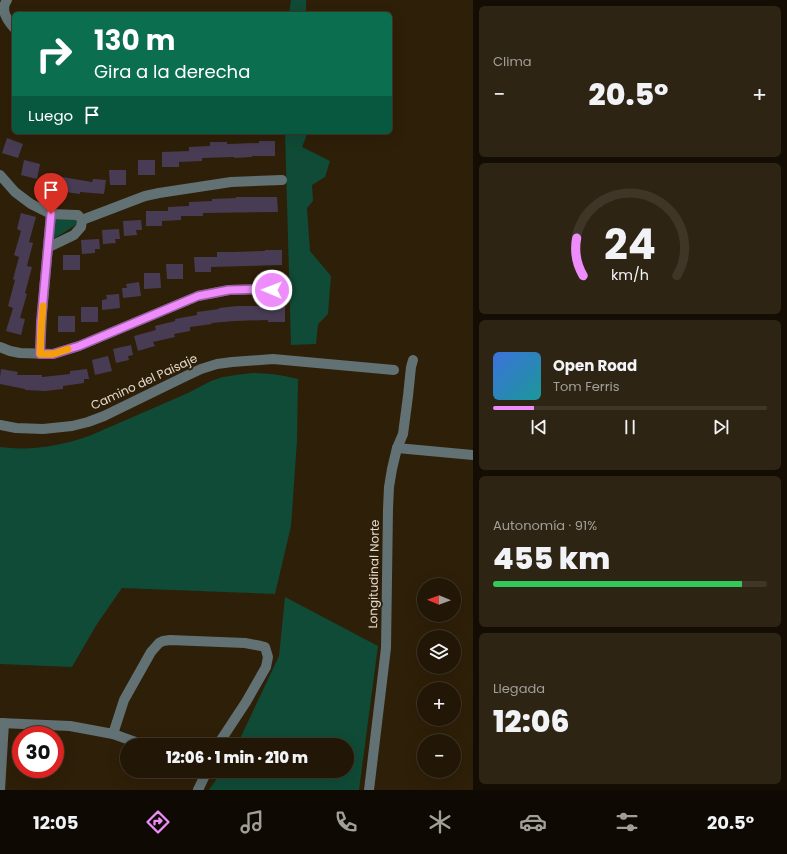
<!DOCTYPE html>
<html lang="es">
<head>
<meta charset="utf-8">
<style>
	body { margin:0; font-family:Poppins,sans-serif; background:#2e2414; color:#f1f3f6; height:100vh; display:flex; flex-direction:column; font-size:15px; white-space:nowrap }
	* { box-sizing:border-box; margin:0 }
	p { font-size:13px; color:#a29f9b }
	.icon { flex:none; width:22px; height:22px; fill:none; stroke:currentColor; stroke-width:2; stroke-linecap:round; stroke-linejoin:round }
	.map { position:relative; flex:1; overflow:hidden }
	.drawer { display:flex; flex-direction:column; gap:6px; padding:6px; background:#130d03; width:314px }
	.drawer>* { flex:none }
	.banner { position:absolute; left:12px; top:12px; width:380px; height:122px; border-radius:6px; box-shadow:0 4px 16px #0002,0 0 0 1px #3f3628; background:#0b6e4f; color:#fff; overflow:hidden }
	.needle { width:26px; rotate:271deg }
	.controls { position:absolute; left:417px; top:578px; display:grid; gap:8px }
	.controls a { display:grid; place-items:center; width:44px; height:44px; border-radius:50%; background:#221706; box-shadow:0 4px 16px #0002,0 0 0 1px #3f3628; font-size:20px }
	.speed { position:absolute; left:12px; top:726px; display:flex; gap:8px; font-size:20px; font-weight:700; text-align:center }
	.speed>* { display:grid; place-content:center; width:52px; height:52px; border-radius:50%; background:#221706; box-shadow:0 4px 16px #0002,0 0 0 1px #3f3628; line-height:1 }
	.speed .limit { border:6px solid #d22; background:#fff; color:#111 }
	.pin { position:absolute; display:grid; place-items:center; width:34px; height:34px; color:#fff; margin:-41px -17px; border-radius:50% 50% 50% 0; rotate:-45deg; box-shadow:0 0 4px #0007 }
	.pin .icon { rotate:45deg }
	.me { position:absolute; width:44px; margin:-22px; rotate:271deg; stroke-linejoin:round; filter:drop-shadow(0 0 3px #0008) }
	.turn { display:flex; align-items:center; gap:14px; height:84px; padding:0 16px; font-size:18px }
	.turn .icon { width:52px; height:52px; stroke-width:2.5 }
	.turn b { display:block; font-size:28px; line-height:34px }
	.then { display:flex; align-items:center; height:38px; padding:0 16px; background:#0003; gap:8px; font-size:15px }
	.big { font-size:30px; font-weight:800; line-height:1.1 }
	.drawer .card { flex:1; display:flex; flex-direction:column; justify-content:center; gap:6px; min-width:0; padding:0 14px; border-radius:6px; background:#2e2414 }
	.drawer .dial { align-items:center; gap:0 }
	.dial svg { height:104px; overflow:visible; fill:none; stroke:#3f3628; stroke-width:7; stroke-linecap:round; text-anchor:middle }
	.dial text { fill:#f1f3f6; stroke:none }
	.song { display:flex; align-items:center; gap:12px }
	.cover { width:48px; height:48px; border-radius:6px; background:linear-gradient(135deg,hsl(220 70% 55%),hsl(180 70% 35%)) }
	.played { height:4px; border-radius:2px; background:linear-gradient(90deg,#ed8cfa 15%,#3f3628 15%) }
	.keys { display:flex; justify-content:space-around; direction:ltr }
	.heat { display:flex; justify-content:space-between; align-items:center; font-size:22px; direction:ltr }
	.charge { height:6px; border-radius:3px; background:linear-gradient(90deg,#34c759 91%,#3f3628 0) }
	.trip { position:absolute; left:120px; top:738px; width:234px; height:40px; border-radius:20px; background:#221706; box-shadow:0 4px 16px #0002,0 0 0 1px #3f3628; font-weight:800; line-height:40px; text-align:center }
	.tabs { display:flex; height:64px; justify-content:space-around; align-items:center; background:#0e0902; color:#a29f9b }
	.tabs .icon { width:28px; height:28px }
	.tabs .on { color:#ed8cfa }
	.tabs b { font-size:18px; color:#f1f3f6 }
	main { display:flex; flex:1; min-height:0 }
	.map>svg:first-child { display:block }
</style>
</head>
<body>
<main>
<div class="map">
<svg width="473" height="790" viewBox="0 0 473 790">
	<rect width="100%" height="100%" fill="#2e1f08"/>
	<g fill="#0f4b36">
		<path d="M291 0H306V14H289Z"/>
		<path d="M285 132H308L302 147 330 161 325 177 312 185 313 201 307 208 310 251 331 276 328 314 318 324 316 344 291 345Z"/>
		<path d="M55 217 75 218 77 224 52 240Z"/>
		<path d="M252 373C268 373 282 375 298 379L297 441 291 526 275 594 122 588 97 624 72 667 0 664V447C31 451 60 446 89 436L188 393 211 381 223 377 236 375Z"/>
		<path d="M285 597 378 646 359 790H209L222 771H347V745H237L279 656Z"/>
	</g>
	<g fill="#483c54">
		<path d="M7 138 23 144 18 158 2 153Z"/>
		<path d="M259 141H275V156H252V157L234 158V157L202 158V161L179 162V167H162V152L189 151V147L210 146V142H227V144L259 143Z"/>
		<path d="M24 160 40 164 37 179 21 175Z"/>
		<rect x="138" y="160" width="17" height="15"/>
		<path d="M109 170H126V185H110Z"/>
		<path d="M45 173 68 178 92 182 93 179 106 180 104 194 80 192V194L58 191V192L42 188Z"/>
		<path d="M236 197H277L278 212 203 213V216H181V220L162 221V226H146V211H168V207L189 206V202L212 201V199L236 198Z"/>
		<path d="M21 213 36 217 29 242 33 243 27 266 32 267 25 293 27 294 20 318 25 319 21 335 6 331 13 308 8 306 15 280 13 279 19 257 14 255 21 231 17 229Z"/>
		<path d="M141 220 142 230H136L137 235 124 236 123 221Z"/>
		<path d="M119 229 120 239H115L116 243 103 244 102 230Z"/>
		<path d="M99 239 100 249H95V253L82 254 81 240Z"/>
		<path d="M265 250H282V265L211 267V272H195L194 257H217V252H233L265 251Z"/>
		<rect x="63" y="255" width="17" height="15"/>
		<path d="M166 264H183V279H167Z"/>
		<path d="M144 273H160L161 288 144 289Z"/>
		<path d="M139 282 141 296 123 298 122 288H127L126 284Z"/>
		<path d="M119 294 120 308 102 310V300L107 299 106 295Z"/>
		<path d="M237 306H285V322H268V320L234 321 211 323 212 324 190 327V331L174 334 175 337 153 342 155 346 138 351 134 336 156 330 155 326 175 321V319L197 315V312L219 309V308Z"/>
		<rect x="81" y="307" width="17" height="15"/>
		<rect x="58" y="316" width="17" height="16"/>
		<path d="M131 345 133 355 128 356 129 360 116 363 113 349Z"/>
		<path d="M108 356 112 371 95 375 92 360Z"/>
		<path d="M1 369 18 372 17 375H42V377L70 374V371L87 369 89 379H84V383L63 386V389L45 391 25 390V389L0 384V377Z"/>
	</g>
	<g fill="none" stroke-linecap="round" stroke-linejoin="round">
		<g stroke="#627173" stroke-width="10">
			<path d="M7 0C0 10 7 20 14 28"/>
			<path d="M0 175 15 192 31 204 51 214 76 215H78L82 220 81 227 74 235 49 247"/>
			<path d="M82 220 145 196 159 193 231 182 282 180"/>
			<path d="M0 347 10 351 20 353 53 354 79 346 198 296 229 290 262 289 281 291"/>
			<path d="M40 354 42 314 51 214"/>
			<path d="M0 425 16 428 43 429 72 426 88 422 104 416 186 376 201 369 217 364 232 362 273 359 394 370"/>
			<path d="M397 448 473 455"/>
			<path d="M0 723 70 726 113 734 144 745"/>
			<path d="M113 734 124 700 151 652 159 643 163 641 170 640 245 643 261 646 265 647 268 657 266 667 246 702 221 740 219 745"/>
			<path d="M0 790 4 723"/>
			<path d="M198 790 207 771"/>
			<path d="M369 790 386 648 388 509 389 487 392 469 397 448 403 434 408 396 411 367 413 360"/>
		</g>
	</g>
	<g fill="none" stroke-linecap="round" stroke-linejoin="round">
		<g stroke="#9a5ba2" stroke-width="10">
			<path id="route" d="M51 214 41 322 40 354H53L79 346 198 296 229 290 262 289 272 290"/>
		</g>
		<use href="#route" stroke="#ed8cfa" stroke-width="7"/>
		<path stroke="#f59e0b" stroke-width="7" d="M43 306 41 331 40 354H53L68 349"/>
	</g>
	<g text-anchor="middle" stroke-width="4" stroke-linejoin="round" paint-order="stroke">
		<g font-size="12" fill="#e4dacd" stroke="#2e1f08">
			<text transform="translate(144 382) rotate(-25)" y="4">Camino del Paisaje</text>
			<text transform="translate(374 574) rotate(-89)" y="4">Longitudinal Norte</text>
		</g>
	</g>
</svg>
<div class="controls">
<a><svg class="needle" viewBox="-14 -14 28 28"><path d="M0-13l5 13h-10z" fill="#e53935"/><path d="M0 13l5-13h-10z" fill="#a29f9b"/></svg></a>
<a><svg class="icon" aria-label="layers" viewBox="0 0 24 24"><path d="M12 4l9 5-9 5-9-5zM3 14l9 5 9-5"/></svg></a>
<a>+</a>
<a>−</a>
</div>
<div class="speed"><div class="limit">30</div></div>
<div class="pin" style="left:51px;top:214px;background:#d93025"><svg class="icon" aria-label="arrive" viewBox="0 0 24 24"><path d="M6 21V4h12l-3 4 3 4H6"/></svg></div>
<svg class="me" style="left:272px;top:290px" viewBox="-20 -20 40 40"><circle r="17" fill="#ed8cfa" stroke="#fff" stroke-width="3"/><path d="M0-11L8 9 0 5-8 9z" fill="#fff"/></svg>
<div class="trip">12:06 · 1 min · 210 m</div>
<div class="banner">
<div class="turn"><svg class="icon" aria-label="right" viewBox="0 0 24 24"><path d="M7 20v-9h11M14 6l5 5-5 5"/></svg><div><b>130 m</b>Gira a la derecha</div></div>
<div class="then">Luego<svg class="icon" aria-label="arrive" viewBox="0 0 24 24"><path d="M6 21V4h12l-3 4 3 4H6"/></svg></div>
</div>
</div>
<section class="drawer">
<div class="card"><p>Clima</p>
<div class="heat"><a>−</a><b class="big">20.5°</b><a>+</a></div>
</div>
<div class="card dial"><svg viewBox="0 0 100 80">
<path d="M14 69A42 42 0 1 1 86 69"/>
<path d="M14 69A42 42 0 0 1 9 40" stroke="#ed8cfa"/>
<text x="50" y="56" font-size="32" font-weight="700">24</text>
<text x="50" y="72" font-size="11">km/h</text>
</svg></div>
<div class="card">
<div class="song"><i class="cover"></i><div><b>Open Road</b><p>Tom Ferris</p></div></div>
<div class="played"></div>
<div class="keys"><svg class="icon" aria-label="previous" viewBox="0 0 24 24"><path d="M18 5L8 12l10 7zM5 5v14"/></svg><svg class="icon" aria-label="pause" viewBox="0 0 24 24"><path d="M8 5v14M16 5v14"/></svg><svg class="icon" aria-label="next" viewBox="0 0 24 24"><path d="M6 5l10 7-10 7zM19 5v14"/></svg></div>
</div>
<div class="card"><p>Autonomía · 91%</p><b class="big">455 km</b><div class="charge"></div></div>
<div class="card"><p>Llegada</p><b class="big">12:06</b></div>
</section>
</main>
<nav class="tabs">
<b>12:05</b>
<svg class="icon on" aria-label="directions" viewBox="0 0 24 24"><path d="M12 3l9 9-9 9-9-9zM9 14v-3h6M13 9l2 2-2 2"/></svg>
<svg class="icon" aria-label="music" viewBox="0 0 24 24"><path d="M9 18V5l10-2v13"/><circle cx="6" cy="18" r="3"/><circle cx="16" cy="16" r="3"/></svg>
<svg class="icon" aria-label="phone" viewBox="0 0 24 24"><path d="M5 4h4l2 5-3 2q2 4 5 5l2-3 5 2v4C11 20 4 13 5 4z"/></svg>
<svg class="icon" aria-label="climate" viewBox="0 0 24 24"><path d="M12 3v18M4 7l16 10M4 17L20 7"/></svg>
<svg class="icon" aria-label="car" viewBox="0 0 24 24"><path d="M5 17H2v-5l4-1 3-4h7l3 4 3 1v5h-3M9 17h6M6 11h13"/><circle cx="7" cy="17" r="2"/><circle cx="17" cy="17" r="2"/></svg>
<svg class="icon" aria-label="filters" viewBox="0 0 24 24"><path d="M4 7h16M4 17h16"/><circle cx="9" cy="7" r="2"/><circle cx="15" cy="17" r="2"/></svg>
<b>20.5°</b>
</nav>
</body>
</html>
